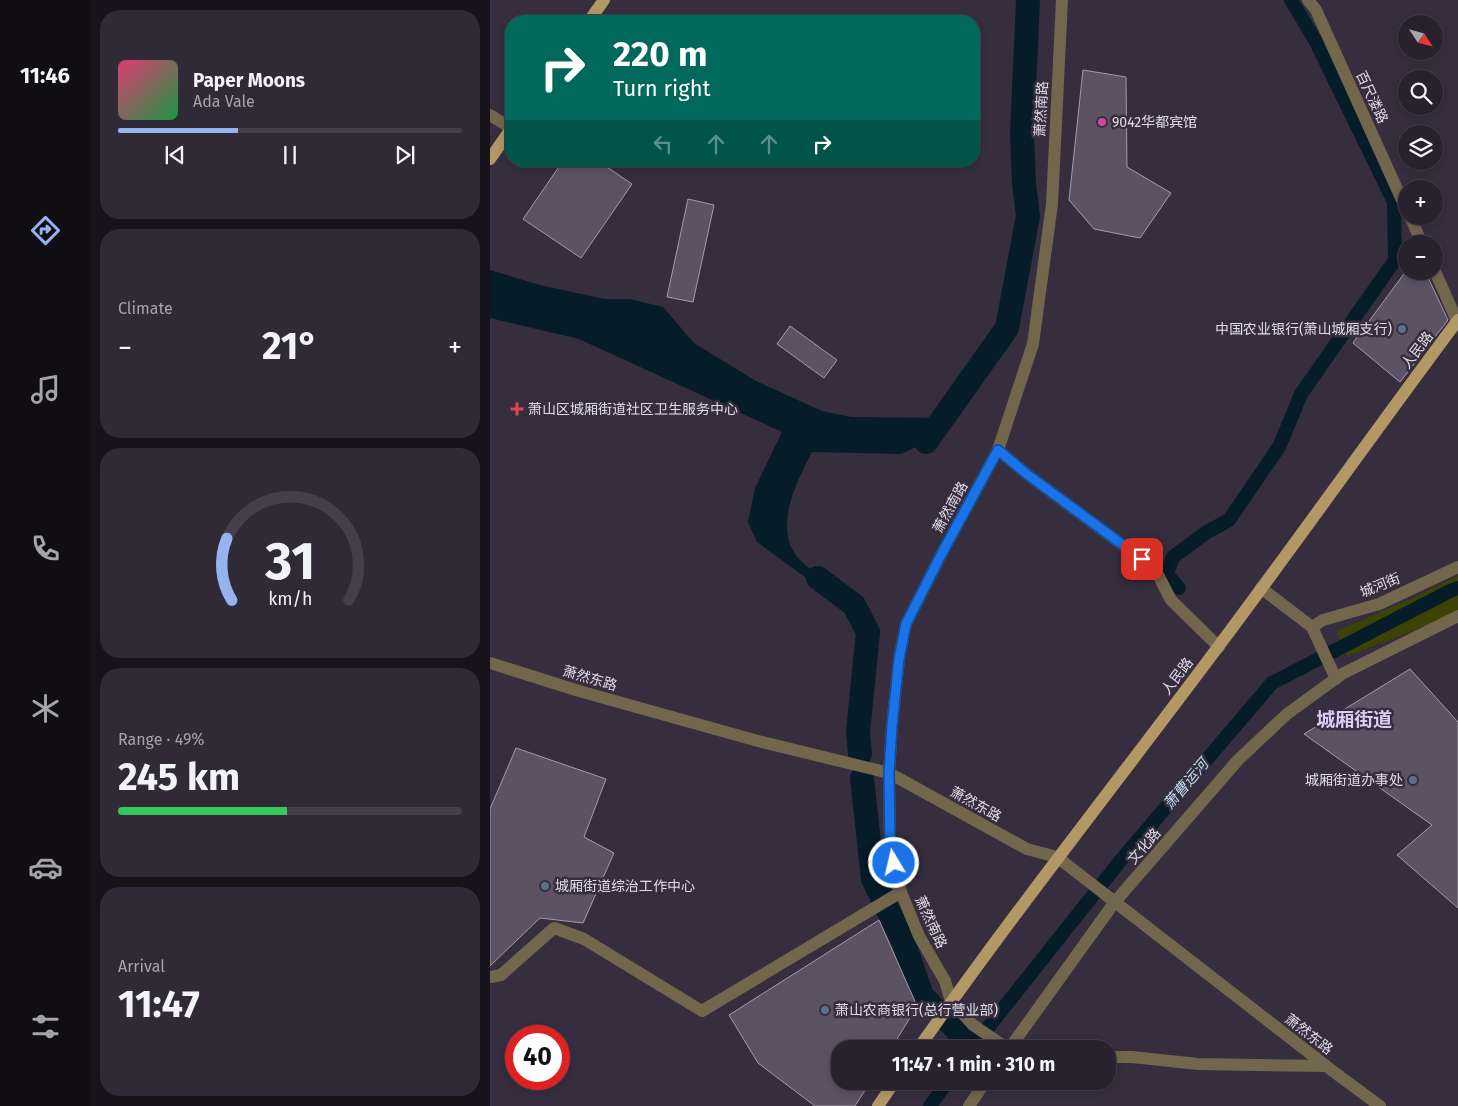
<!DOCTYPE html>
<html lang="en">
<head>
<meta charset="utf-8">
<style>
	body { margin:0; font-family:"Fira Sans","Noto Sans SC",sans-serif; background:#302a37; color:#f1f3f6; height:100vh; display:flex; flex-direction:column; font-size:19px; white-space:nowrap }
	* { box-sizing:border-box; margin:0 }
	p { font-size:16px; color:#a5a4aa }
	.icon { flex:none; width:28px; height:28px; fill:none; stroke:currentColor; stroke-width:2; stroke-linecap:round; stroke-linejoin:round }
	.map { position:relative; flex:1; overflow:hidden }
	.sheet { display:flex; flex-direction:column; gap:10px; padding:10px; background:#16131a; width:400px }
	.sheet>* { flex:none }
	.top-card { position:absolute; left:15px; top:15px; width:475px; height:152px; border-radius:20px; box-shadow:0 2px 8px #0003,0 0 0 1px #443f4b; background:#00695c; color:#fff; overflow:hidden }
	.needle { width:32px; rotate:126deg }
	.fabs { position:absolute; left:908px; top:15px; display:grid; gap:10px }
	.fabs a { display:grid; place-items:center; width:45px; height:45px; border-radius:50%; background:#28222f; box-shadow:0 2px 8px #0003,0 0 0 1px #443f4b; font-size:25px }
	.speed { position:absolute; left:15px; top:1025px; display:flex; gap:10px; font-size:25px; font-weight:700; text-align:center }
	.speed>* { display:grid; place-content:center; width:65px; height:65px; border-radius:50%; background:#28222f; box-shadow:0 2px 8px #0003,0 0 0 1px #443f4b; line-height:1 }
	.speed .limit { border:8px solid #d22; background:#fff; color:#111 }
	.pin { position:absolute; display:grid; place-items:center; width:42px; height:42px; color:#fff; margin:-21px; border-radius:10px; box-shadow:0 2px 8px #0006 }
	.me { position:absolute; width:55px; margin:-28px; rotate:351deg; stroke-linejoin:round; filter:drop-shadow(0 0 4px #0008) }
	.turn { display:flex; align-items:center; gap:18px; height:105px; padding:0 25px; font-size:22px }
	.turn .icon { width:65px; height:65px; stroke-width:2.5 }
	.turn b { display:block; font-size:35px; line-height:42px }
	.lanes { display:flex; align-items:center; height:48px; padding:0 25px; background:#0003; justify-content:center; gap:25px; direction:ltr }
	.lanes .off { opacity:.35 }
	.big { font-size:38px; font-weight:700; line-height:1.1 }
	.sheet .widget { flex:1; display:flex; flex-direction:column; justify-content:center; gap:8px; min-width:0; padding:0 18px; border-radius:20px; background:#302a37 }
	.sheet .dial { align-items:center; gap:0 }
	.dial svg { height:130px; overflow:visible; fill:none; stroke:#443f4b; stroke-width:7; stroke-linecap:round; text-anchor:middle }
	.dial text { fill:#f1f3f6; stroke:none }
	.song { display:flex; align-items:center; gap:15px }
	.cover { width:60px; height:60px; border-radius:8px; background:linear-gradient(135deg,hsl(340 70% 55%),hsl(140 70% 35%)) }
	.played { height:5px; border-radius:2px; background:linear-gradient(90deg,#95b2f1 35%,#443f4b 35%) }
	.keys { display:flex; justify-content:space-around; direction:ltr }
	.heat { display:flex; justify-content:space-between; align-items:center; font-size:28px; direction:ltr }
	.charge { height:8px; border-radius:4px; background:linear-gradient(90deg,#34c759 49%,#443f4b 0) }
	.trip { position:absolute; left:341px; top:1040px; width:285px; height:50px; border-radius:20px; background:#28222f; box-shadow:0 2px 8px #0003,0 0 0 1px #443f4b; font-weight:700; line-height:50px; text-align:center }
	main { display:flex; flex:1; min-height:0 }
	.tab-bar { display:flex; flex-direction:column; width:90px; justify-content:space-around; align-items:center; background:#100e13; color:#a5a4aa }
	.tab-bar .icon { width:35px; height:35px }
	.tab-bar .current { color:#95b2f1 }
	.tab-bar b { font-size:22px; color:#f1f3f6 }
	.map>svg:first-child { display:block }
</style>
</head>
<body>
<main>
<nav class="tab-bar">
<b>11:46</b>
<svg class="icon current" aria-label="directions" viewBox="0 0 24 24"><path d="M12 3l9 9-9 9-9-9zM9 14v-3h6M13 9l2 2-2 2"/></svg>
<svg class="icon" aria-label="music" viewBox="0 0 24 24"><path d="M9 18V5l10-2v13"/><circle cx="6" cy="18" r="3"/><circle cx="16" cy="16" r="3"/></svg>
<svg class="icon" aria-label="phone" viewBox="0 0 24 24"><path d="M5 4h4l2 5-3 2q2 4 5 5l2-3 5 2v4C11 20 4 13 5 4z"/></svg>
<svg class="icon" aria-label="climate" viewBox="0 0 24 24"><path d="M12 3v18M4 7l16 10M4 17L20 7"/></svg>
<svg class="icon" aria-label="car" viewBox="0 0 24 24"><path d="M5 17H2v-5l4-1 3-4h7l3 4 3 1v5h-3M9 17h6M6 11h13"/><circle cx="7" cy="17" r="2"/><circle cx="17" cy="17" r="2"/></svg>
<svg class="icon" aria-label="filters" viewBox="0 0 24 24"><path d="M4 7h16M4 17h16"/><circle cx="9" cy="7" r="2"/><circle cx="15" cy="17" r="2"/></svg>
</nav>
<section class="sheet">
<div class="widget">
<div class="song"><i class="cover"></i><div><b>Paper Moons</b><p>Ada Vale</p></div></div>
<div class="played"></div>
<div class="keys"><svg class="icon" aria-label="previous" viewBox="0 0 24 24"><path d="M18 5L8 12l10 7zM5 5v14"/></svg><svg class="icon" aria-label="pause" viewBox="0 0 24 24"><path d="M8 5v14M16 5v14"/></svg><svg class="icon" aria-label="next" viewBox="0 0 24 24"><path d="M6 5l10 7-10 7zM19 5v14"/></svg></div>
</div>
<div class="widget"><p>Climate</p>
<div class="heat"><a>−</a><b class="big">21°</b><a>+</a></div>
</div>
<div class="widget dial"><svg viewBox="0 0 100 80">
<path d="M14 69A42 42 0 1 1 86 69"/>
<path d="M14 69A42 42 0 0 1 11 31" stroke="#95b2f1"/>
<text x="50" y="56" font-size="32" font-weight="700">31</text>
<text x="50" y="72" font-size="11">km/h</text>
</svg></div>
<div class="widget"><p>Range · 49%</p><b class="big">245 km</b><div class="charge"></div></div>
<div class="widget"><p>Arrival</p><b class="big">11:47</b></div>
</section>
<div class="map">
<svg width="968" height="1106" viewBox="0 0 968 1106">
	<rect width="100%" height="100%" fill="#362e3f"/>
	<path fill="#3c4304" d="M968 576V614L857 656 847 631 923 598Z"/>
	<path fill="#061c28" d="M0 270 50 285 114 299H140L173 307 204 343 266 381 332 411 361 417 453 418 436 442 411 454 322 452C307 481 285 523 305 554 310 562 321 569 328 575L326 585 267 542 258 522 265 488 292 432 89 339 0 318Z"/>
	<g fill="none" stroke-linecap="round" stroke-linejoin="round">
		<g stroke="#061c28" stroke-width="14">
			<path d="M689 588 677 574 683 557 717 532 739 520 789 447 811 394 905 260 904 202 825 40 801 0"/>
			<path d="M481 1049 631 860 782 683 960 591 968 588"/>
			<path d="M440 1106 458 1081"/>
		</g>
		<g stroke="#061c28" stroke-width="24">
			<path d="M436 442 517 328 538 216 534 184 532 135 538 0"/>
			<path d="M328 578 364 605 378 632 368 732 370 754"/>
			<path d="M372 778 383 879 414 943 432 996 443 1007"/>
			<path d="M460 1023 483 1046"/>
		</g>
	</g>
	<g fill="#5b5264" stroke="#a59aaf">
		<path d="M593 70 636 77 637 167 681 193 650 238 604 229 579 200Z"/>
		<path d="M73 161H108L142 184 91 258 33 219Z"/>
		<path d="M198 199 224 205 203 302 177 297Z"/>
		<path d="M916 271H935L958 320 910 382 863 343Z"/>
		<path d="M300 326 347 360 334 378 287 344Z"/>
		<path d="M920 669 968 722V908L907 855 942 825 814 734Z"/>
		<path d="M26 748 116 779 94 837 124 853 93 923 50 918 0 966V809Z"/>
		<path d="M389 920 427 1006 401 1049H350V1081H381L365 1106H325L268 1063 239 1015Z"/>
	</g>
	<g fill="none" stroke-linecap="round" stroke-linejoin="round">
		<g stroke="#72664d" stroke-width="12">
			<path d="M818 0 826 10 916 209"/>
			<path d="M0 115 21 128"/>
			<path d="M920 216 932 244"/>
			<path d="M944 269 967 321"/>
			<path d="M508 450 538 475 665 569 681 600 729 647"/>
			<path d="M771 588 822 627 846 679"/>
			<path d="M822 627 833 620 889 604 968 567"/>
			<path d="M0 663 89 691 268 741 399 773 537 849 567 857 844 1072 890 1106"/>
			<path d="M0 977 11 975 64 928 94 939 212 1011 411 892"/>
			<path d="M518 1049 483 1025 461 1001 455 981 429 936 411 892 400 848 399 773 402 726 409 659 416 624 452 553 508 450 543 344 562 204 572 0"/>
			<path d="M519 1049 624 903 748 760 797 714 852 674 968 616"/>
			<path d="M618 1057H642L708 1064 835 1066"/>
			<path d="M479 1106 496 1081"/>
		</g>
		<g stroke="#b19864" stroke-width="12">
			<path d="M99 21 114 0"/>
			<path d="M0 159 21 129"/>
			<path d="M428 1049C524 912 628 781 728 647 809 539 887 428 968 320"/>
			<path d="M388 1106 405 1081"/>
		</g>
	</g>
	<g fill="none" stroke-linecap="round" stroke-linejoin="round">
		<g stroke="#114b97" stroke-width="12">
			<path id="route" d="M404 863 400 848 399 773 402 726 409 659 416 624 452 553 508 450 538 475 652 559"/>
		</g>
		<use href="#route" stroke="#1a73e8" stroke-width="9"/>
	</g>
	<circle fill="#d1479c" stroke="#362e3f" stroke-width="2" cx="612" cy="122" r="5"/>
	<g fill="#5c6f8a" stroke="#362e3f" stroke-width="2">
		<circle cx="912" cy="329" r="5"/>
		<circle cx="923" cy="780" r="5"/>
		<circle cx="55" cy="886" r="5"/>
		<circle cx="335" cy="1010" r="5"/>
	</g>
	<path fill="#e0444e" stroke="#362e3f" stroke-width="2" d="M24.5 401.5h5v5h5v5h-5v5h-5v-5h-5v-5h5z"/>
	<g text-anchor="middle" stroke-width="5" stroke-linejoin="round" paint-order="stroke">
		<g font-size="14" fill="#e0dae6" stroke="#362e3f">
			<text transform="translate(882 97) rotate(65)" y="5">百尺溇路</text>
			<text transform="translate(551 109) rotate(-87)" y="5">萧然南路</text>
			<text transform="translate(927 350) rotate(-53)" y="5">人民路</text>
			<text transform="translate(460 507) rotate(-61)" y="5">萧然南路</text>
			<text transform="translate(890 585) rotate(-22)" y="5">城河街</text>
			<text transform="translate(687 676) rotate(-53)" y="5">人民路</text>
			<text transform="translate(100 678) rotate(16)" y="5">萧然东路</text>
			<text transform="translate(486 804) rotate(29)" y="5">萧然东路</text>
			<text transform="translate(654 846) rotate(-49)" y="5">文化路</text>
			<text transform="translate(441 922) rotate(65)" y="5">萧然南路</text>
			<text transform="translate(819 1034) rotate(38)" y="5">萧然东路</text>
		</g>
		<g font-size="14" fill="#e0dae6" stroke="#362e3f" text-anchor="start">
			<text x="622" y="127">9042华都宾馆</text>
			<text x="902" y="334" text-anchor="end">中国农业银行(萧山城厢支行)</text>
			<text x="38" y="414">萧山区城厢街道社区卫生服务中心</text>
			<text x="913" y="785" text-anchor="end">城厢街道办事处</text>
			<text x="65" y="891">城厢街道综治工作中心</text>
			<text x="345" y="1015">萧山农商银行(总行营业部)</text>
		</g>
		<g font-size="15" font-style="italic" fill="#b9ddf2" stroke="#362e3f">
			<text transform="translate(696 784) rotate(-50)" y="5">萧曹运河</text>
		</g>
		<g font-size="19" font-weight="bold" fill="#dbccf7" stroke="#362e3f">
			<text x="864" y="726">城厢街道</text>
		</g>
	</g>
</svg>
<div class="fabs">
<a><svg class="needle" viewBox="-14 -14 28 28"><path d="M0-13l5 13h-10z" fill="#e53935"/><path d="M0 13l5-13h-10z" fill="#a5a4aa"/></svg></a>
<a><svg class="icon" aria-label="search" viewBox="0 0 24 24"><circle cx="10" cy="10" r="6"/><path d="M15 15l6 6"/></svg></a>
<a><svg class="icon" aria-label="layers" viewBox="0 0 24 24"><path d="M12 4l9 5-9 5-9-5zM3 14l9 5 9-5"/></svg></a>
<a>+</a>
<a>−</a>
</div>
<div class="speed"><div class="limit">40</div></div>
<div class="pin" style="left:652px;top:559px;background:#d93025"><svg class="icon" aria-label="arrive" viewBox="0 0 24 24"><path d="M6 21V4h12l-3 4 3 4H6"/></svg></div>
<svg class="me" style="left:404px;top:863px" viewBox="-20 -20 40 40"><circle r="17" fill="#1a73e8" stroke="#fff" stroke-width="3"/><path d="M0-11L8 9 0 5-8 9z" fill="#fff"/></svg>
<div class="trip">11:47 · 1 min · 310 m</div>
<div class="top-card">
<div class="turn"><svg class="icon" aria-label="right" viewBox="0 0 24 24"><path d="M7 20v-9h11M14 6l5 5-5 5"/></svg><div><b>220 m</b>Turn right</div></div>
<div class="lanes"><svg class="icon off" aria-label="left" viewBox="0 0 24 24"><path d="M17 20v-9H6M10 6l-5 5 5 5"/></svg><svg class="icon off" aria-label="ahead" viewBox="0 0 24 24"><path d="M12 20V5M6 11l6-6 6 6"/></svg><svg class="icon off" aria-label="ahead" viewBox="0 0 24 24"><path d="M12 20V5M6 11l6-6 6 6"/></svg><svg class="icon" aria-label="right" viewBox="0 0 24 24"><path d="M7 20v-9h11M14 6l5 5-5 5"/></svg></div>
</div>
</div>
</main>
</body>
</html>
